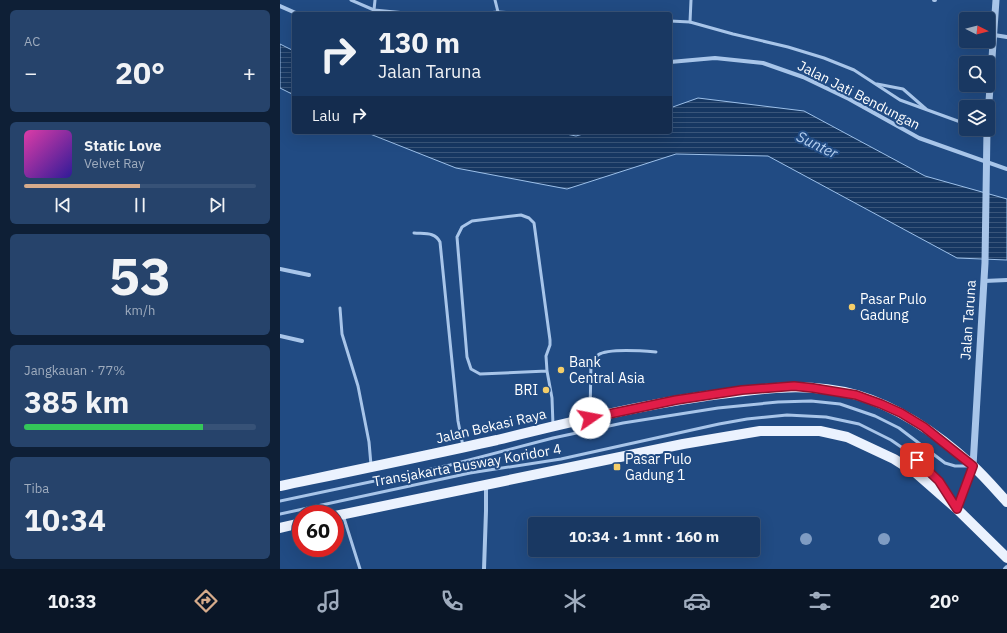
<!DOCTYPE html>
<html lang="id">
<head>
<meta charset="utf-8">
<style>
	body { margin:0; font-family:"IBM Plex Sans",sans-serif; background:#26436b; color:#f1f3f6; height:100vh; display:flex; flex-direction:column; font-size:15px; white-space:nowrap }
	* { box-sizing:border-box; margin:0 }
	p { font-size:13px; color:#9facbe }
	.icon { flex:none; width:22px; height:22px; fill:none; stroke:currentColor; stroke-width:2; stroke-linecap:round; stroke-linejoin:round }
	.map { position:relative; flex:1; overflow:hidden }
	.drawer { display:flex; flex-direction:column; gap:10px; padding:10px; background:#0e1f36; width:280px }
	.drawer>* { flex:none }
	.top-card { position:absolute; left:12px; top:12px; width:380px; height:122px; border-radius:4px; box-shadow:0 4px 16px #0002,0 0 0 1px #375277; background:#193862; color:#f1f3f6; overflow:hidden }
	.needle { width:26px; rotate:96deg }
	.buttons { position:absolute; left:679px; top:12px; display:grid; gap:8px }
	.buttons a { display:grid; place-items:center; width:36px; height:36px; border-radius:4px; background:#193862; box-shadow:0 4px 16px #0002,0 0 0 1px #375277; font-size:20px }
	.speed { position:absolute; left:12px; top:505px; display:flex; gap:8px; font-size:20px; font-weight:700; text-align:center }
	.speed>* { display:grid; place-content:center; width:52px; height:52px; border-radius:50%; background:#193862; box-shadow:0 4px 16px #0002,0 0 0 1px #375277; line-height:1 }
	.speed .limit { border:6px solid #d22; background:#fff; color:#111 }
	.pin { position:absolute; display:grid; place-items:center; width:34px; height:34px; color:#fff; margin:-17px; border-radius:8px; box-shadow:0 2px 6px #0006 }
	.me { position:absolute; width:44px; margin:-22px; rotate:78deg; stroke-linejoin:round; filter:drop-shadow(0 0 3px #0008) }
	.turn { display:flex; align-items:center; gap:14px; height:84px; padding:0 20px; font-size:18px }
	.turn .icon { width:52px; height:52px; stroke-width:2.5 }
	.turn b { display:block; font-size:28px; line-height:34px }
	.then { display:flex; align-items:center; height:38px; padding:0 20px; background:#0003; gap:8px; font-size:15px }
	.big { font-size:30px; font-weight:800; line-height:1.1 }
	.drawer .widget { flex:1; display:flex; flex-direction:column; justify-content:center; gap:6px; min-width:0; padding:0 14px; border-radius:6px; background:#26436b }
	.drawer .dial { align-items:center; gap:0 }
	.dial b { font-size:52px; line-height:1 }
	.song { display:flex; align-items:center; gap:12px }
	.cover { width:48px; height:48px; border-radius:6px; background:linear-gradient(135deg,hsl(320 70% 55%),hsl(250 70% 35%)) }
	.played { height:4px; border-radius:2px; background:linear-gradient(90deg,#d6ab8b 50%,#375277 50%) }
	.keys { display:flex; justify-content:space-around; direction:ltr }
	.heat { display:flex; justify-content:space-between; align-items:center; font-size:22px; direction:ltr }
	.charge { height:6px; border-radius:3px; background:linear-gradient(90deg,#34c759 77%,#375277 0) }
	.trip { position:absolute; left:248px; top:517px; width:232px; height:40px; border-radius:4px; background:#193862; box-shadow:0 4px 16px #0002,0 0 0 1px #375277; font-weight:800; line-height:40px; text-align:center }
	.dock { display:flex; height:64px; justify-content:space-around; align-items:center; background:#0a1627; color:#9facbe }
	.dock .icon { width:28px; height:28px }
	.dock .on { color:#d6ab8b }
	.dock b { font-size:18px; color:#f1f3f6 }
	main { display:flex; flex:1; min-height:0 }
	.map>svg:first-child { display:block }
</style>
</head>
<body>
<main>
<section class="drawer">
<div class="widget"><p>AC</p>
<div class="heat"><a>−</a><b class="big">20°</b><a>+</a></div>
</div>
<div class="widget">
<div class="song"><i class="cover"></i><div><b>Static Love</b><p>Velvet Ray</p></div></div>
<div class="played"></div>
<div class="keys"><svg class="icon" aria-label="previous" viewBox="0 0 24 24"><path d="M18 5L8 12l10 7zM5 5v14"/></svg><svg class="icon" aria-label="pause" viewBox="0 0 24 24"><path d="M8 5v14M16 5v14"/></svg><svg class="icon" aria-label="next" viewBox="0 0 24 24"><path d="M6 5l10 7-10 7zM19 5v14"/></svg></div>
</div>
<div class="widget dial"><b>53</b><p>km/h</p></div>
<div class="widget"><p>Jangkauan · 77%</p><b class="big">385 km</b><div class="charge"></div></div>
<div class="widget"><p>Tiba</p><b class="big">10:34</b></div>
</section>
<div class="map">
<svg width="727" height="569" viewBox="0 0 727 569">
	<defs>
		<pattern id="water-rules" width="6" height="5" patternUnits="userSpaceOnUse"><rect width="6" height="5" fill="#163762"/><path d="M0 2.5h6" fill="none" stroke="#39557a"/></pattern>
	</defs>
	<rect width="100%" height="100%" fill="#214b83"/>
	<g fill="url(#water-rules)" stroke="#9cc0ea">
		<path d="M0 44 14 51V95L0 88Z"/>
		<path d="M418 98 524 111 645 176 727 199V260L677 258 488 156 396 154 287 189 176 168 85 132H276L296 136 310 132H390V108Z"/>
	</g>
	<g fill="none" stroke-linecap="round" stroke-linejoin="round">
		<g stroke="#a8c5e9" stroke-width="3">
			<path d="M71 0 94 10 136 14"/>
			<path d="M215 0 218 12"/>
			<path d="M94 10 95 0"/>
			<path d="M196 14 218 12 252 14"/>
			<path d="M390 21 410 22 453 34 508 47 544 58 574 70 620 100 686 124"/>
			<path d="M410 22 411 0"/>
			<path d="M597 84 623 89 646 109"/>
			<path d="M134 233C145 234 155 232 160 242L178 421 183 446"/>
			<path d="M60 308 62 334 78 386 89 442 91 465"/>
			<path d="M267 371 200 374 191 369 187 357 177 237 182 227 192 221 241 215 249 218 254 223 270 340V345L266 356 267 371 272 398 273 425"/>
			<path d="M310 416 311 362C313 360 316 357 318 355 328 348 364 351 376 352"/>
			<path d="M0 501 170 465 273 438 343 423 438 408 498 402 531 401 560 404 595 416 619 428 665 463 675 466H689"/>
			<path d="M0 514 190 473 281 459 439 424 467 419 507 415 546 417 579 424 611 440 627 451 648 469 659 481 671 499"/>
			<path d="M63 515 80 569"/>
		</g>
		<g stroke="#a8c5e9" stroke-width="4">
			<path d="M654 0H655"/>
			<path d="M0 6 18 14"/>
			<path d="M714 35 727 37"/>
			<path d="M390 62 435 58 483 63 523 77 569 99 639 138 727 169"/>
			<path d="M0 269 29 275"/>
			<path d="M704 281 727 280"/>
			<path d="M0 336 22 341"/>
			<path d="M204 569 206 511V485"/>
			<path d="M725 569 727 567"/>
		</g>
		<g stroke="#a8c5e9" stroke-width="7">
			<path d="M708 116 716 0"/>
			<path d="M677 509 693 466 705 263 707 129"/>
		</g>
		<g stroke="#ebf2fe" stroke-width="10">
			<path d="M0 486C72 471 145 456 217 440 286 423 356 406 426 396 479 389 525 381 577 395 621 408 659 435 692 465 705 477 716 490 727 502"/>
			<path d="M55 516 403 444 480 431H540L567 437 614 459 636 473 677 509 727 558"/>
			<path d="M0 528 21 523"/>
		</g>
	</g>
	<g fill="#7f9cc3">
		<circle cx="526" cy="539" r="6"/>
		<circle cx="604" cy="539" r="6"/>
	</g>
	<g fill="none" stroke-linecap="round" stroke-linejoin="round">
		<g stroke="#92132f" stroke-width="10">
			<path id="route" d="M310 418 396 400 462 390 514 386 533 388 576 395 601 404 621 413 644 427 693 466 677 509 659 481 637 460"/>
		</g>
		<use href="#route" stroke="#e11d48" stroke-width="7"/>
	</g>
	<g fill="#f5ce69" stroke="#214b83" stroke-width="1.5">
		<circle cx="572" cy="307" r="4"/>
		<circle cx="281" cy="370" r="4"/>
		<circle cx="266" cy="390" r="4"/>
		<rect x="333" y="463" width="8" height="8" rx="2"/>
	</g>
	<g text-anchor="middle" stroke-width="4" stroke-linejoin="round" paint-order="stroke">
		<g font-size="14" fill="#fff" stroke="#214b83">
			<text transform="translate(579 95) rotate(27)" y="5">Jalan Jati Bendungan</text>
			<text transform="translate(688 320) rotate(-86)" y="5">Jalan Taruna</text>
			<text transform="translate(211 426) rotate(-13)" y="5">Jalan Bekasi Raya</text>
			<text transform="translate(187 465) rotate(-10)" y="5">Transjakarta Busway Koridor 4</text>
		</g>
		<g font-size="14" fill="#fff" stroke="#214b83" text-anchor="start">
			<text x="580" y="304">Pasar Pulo<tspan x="580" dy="16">Gadung</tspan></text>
			<text x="289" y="367">Bank<tspan x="289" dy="16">Central Asia</tspan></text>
			<text x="258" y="395" text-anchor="end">BRI</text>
			<text x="345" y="464">Pasar Pulo<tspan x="345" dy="16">Gadung 1</tspan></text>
		</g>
		<g font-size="15" font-style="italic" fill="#b4cff0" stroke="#214b83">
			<text transform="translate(537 145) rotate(26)" y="5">Sunter</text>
		</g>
	</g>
</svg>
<div class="buttons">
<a><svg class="needle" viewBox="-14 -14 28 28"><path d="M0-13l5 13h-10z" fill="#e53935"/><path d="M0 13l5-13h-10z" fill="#9facbe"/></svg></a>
<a><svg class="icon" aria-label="search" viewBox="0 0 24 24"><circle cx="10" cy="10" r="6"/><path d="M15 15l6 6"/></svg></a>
<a><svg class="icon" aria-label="layers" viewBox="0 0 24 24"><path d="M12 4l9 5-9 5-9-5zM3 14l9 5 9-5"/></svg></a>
</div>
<div class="speed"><div class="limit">60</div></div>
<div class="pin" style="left:637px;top:460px;background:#d93025"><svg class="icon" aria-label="arrive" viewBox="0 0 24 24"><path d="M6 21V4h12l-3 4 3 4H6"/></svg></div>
<svg class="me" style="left:310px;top:418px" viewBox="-20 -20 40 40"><circle r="19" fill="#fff"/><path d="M0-13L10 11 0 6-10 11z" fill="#e11d48"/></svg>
<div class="trip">10:34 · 1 mnt · 160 m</div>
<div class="top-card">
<div class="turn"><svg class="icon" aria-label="right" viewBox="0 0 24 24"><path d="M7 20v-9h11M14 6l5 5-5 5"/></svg><div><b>130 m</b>Jalan Taruna</div></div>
<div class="then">Lalu<svg class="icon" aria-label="right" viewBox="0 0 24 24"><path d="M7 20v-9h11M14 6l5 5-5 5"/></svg></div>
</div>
</div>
</main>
<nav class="dock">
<b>10:33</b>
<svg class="icon on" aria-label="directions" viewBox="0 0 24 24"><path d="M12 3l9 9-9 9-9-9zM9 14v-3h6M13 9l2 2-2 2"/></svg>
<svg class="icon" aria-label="music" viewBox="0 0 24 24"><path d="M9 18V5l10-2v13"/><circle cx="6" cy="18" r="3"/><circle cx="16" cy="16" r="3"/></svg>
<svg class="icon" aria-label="phone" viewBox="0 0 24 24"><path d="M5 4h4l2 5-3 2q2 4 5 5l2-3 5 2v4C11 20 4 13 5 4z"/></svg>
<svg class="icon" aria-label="climate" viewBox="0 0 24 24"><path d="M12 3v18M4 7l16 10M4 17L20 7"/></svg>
<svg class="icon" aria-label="car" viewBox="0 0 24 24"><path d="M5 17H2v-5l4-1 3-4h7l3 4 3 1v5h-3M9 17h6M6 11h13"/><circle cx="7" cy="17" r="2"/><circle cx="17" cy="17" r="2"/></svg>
<svg class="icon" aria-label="filters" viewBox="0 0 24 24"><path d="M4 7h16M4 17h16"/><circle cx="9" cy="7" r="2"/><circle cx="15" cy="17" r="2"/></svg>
<b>20°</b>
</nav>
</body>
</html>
